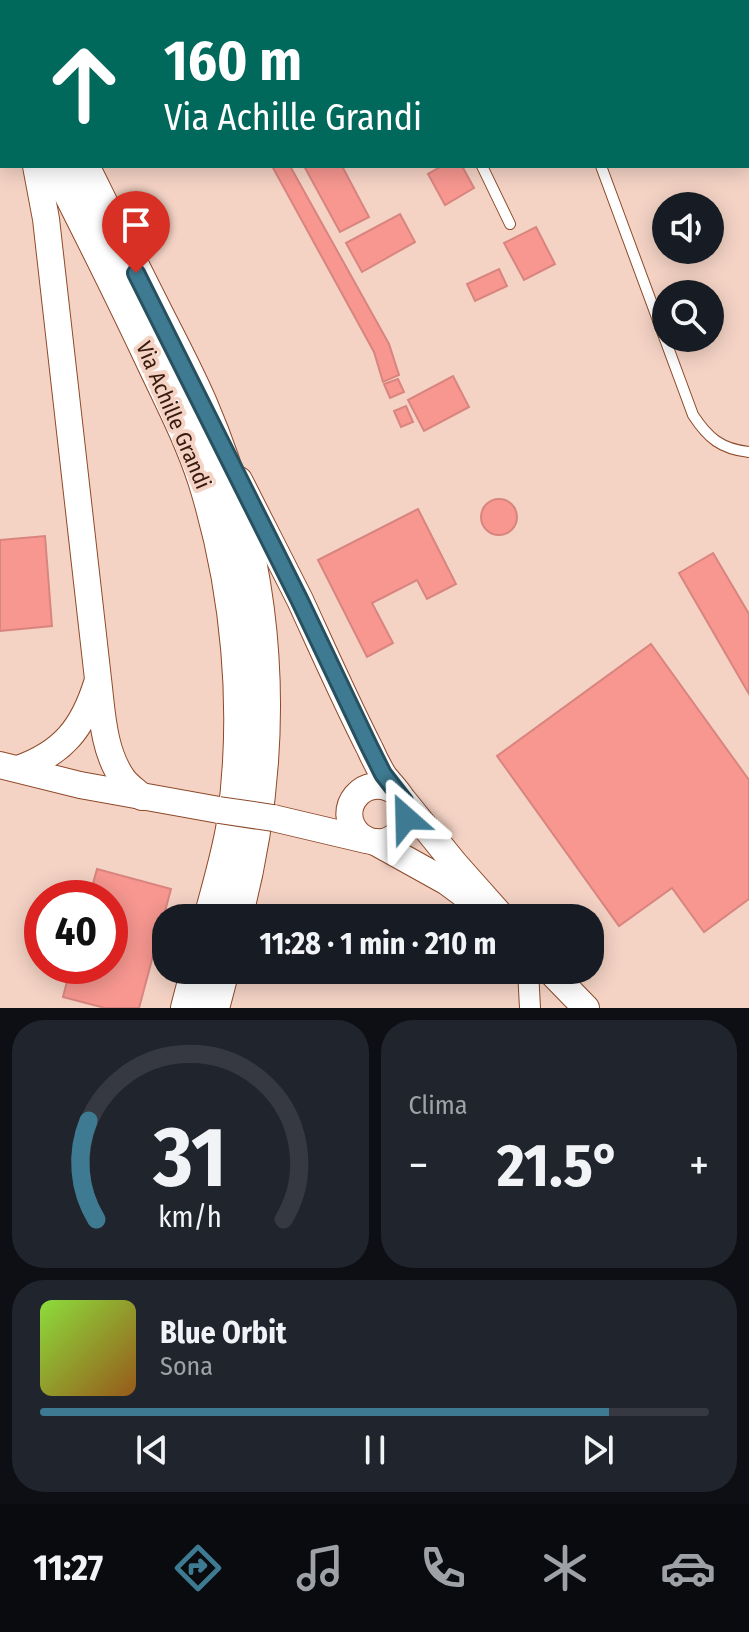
<!DOCTYPE html>
<html lang="it">
<head>
<meta charset="utf-8">
<style>
	body { margin:0; font-family:"Fira Sans Condensed",sans-serif; background:#20242c; color:#f1f3f6; height:100vh; display:flex; flex-direction:column; font-size:30px; white-space:nowrap }
	* { box-sizing:border-box; margin:0 }
	p { font-size:26px; color:#9ea1a6 }
	.icon { flex:none; width:44px; height:44px; fill:none; stroke:currentColor; stroke-width:2; stroke-linecap:round; stroke-linejoin:round }
	.map { position:relative; height:1008px; overflow:hidden }
	.side { display:flex; flex-direction:column; gap:12px; padding:12px; background:#0d0f14; flex:1 }
	.side>* { flex:none }
	.top-card { position:absolute; left:0px; top:0px; width:750px; height:168px; box-shadow:0 4px 20px #0003; background:#00695c; color:#fff; overflow:hidden }
	.controls { position:absolute; left:652px; top:192px; display:grid; gap:16px }
	.controls a { display:grid; place-items:center; width:72px; height:72px; border-radius:50%; background:#171b24; box-shadow:0 4px 20px #0003; font-size:40px }
	.speed { position:absolute; left:24px; top:880px; display:flex; gap:16px; font-size:40px; font-weight:700; text-align:center }
	.speed>* { display:grid; place-content:center; width:104px; height:104px; border-radius:50%; background:#171b24; box-shadow:0 4px 20px #0003; line-height:1 }
	.speed .limit { border:12px solid #d22; background:#fff; color:#111 }
	.pin { position:absolute; display:grid; place-items:center; width:68px; height:68px; color:#fff; margin:-82px -34px; border-radius:50% 50% 50% 0; rotate:-45deg; box-shadow:0 0 8px #0007 }
	.pin .icon { rotate:45deg }
	.me { position:absolute; width:88px; margin:-44px; rotate:335deg; stroke-linejoin:round; filter:drop-shadow(0 0 6px #0008) }
	.turn { display:flex; align-items:center; gap:28px; height:168px; padding:0 32px; font-size:36px }
	.turn .icon { width:104px; height:104px; stroke-width:2.5 }
	.turn b { display:block; font-size:56px; line-height:68px }
	.big { font-size:60px; font-weight:700; line-height:1.1 }
	.side .card { flex:1; display:flex; flex-direction:column; justify-content:center; gap:12px; min-width:0; padding:0 28px; border-radius:32px; background:#20242c }
	.side .dial { align-items:center; gap:0 }
	.dial svg { height:208px; overflow:visible; fill:none; stroke:#363941; stroke-width:7; stroke-linecap:round; text-anchor:middle }
	.dial text { fill:#f1f3f6; stroke:none }
	.song { display:flex; align-items:center; gap:24px }
	.cover { width:96px; height:96px; border-radius:12px; background:linear-gradient(135deg,hsl(90 70% 55%),hsl(30 70% 35%)) }
	.played { height:8px; border-radius:4px; background:linear-gradient(90deg,#3e7b92 85%,#363941 85%) }
	.keys { display:flex; justify-content:space-around; direction:ltr }
	.heat { display:flex; justify-content:space-between; align-items:center; font-size:44px; direction:ltr }
	.side .tiles { flex:1; display:grid; gap:12px; grid-template-columns:1fr 1fr }
	.card:last-child { grid-column:span 2 }
	.trip { position:absolute; left:152px; top:904px; width:452px; height:80px; border-radius:32px; background:#171b24; box-shadow:0 4px 20px #0003; font-weight:700; line-height:80px; text-align:center }
	.tabs { display:flex; height:128px; justify-content:space-around; align-items:center; background:#090b0e; color:#9ea1a6 }
	.tabs .icon { width:56px; height:56px }
	.tabs .on { color:#3e7b92 }
	.tabs b { font-size:36px; color:#f1f3f6 }
	.map>svg:first-child { display:block }
</style>
</head>
<body>
<div class="map">
<svg width="749" height="1008" viewBox="0 0 749 1008">
	<rect width="100%" height="100%" fill="#f4d3c5"/>
	<g fill="#f79790" stroke="#d9857f" stroke-width="2">
		<path d="M272 166H290L389 344 399 375 383 382 374 352Z"/>
		<path d="M304 166H342L369 217 340 232Z"/>
		<path d="M442 166H462L474 188 445 205 428 174Z"/>
		<path d="M400 214 415 242 362 272 346 243Z"/>
		<path d="M536 227 555 264 524 280 504 243Z"/>
		<path d="M499 269 507 286 475 301 467 284Z"/>
		<path d="M453 376 469 407 424 431 408 400Z"/>
		<path d="M398 379 404 392 390 398 384 384Z"/>
		<path d="M406 406 413 422 401 427 394 411Z"/>
		<circle cx="499" cy="517" r="18"/>
		<path d="M418 509 456 584 427 599 417 580 372 603 393 643 367 657 318 560Z"/>
		<path d="M45 536 52 626 0 631V540Z"/>
		<path d="M713 553 749 614V694L679 573Z"/>
		<path d="M651 644 749 780V899L704 932 672 888 619 926 497 756Z"/>
		<path d="M97 869 171 889 139 1008H105L63 997 71 966H110V898H89Z"/>
	</g>
	<g fill="none" stroke-linecap="round" stroke-linejoin="round">
		<g stroke="#8e4929" stroke-width="12">
			<g id="service">
				<path d="M210 2 213 0"/>
				<path d="M377 2 381 0"/>
				<path d="M482 166 510 224"/>
				<path d="M601 166 693 415C708 438 721 449 749 452"/>
			</g>
		</g>
		<g stroke="#8e4929" stroke-width="22">
			<path id="minor" d="M528 970 530 1008"/>
		</g>
		<g stroke="#8e4929" stroke-width="28">
			<g id="tertiary">
				<path d="M36 166 46 219 98 679C102 712 103 751 123 779 128 786 136 791 142 797"/>
				<path d="M239 480C259 520 280 560 300 600 323 650 345 700 370 749 374 758 379 768 384 776 393 788 405 797 406 812 408 826 396 840 382 842 374 843 365 840 359 835 333 811 364 769 398 793"/>
				<path d="M0 765 80 785 219 810"/>
				<path d="M18 769C63 753 83 728 97 683"/>
				<path d="M404 801 455 864 503 918"/>
				<path d="M273 818 366 840"/>
				<path d="M375 842 447 882 474 902"/>
				<path d="M549 970 586 1008"/>
			</g>
		</g>
		<g stroke="#8e4929" stroke-width="34">
			<g id="primary">
				<path d="M0 2 2 6"/>
				<path d="M0 54 2 58"/>
				<path d="M56 166C89 231 122 297 153 363 171 401 191 440 204 480 238 589 249 710 233 823 228 855 218 887 210 918"/>
				<path d="M83 166C108 217 134 268 159 318 174 347 189 376 202 406 273 572 281 744 236 918"/>
				<path d="M187 1008 197 970"/>
				<path d="M213 1008 223 970"/>
			</g>
		</g>
		<use href="#service" stroke="#fff" stroke-width="10"/>
		<use href="#minor" stroke="#fff" stroke-width="20"/>
		<use href="#tertiary" stroke="#fff" stroke-width="26"/>
		<use href="#primary" stroke="#fff" stroke-width="32"/>
		<g stroke="#8e4929" stroke-width="28" stroke-linecap="butt">
			<path id="tertiary-bridge" d="M219 810 273 818"/>
		</g>
		<use href="#tertiary-bridge" stroke="#fff" stroke-width="26"/>
	</g>
	<g fill="none" stroke-linecap="round" stroke-linejoin="round">
		<g stroke="#28505f" stroke-width="20">
			<path id="route" d="M136 273 299 599 369 746 383 774 404 801 406 818"/>
		</g>
		<use href="#route" stroke="#3e7b92" stroke-width="14"/>
	</g>
	<g text-anchor="middle" stroke-width="8" stroke-linejoin="round" paint-order="stroke">
		<g font-size="22" fill="#381b0d" stroke="#f4d3c5">
			<text transform="translate(174 415) rotate(67)" y="8">Via Achille Grandi</text>
		</g>
	</g>
</svg>
<div class="controls">
<a><svg class="icon" aria-label="sound" viewBox="0 0 24 24"><path d="M4 9h4l5-4v14l-5-4H4zM17 9q2 3 0 6"/></svg></a>
<a><svg class="icon" aria-label="search" viewBox="0 0 24 24"><circle cx="10" cy="10" r="6"/><path d="M15 15l6 6"/></svg></a>
</div>
<div class="speed"><div class="limit">40</div></div>
<div class="pin" style="left:136px;top:273px;background:#d93025"><svg class="icon" aria-label="arrive" viewBox="0 0 24 24"><path d="M6 21V4h12l-3 4 3 4H6"/></svg></div>
<svg class="me" style="left:406px;top:818px" viewBox="-20 -20 40 40"><path d="M0-17L14 15 0 8-14 15z" fill="#3e7b92" stroke="#fff" stroke-width="4"/></svg>
<div class="trip">11:28 · 1 min · 210 m</div>
<div class="top-card">
<div class="turn"><svg class="icon" aria-label="ahead" viewBox="0 0 24 24"><path d="M12 20V5M6 11l6-6 6 6"/></svg><div><b>160 m</b>Via Achille Grandi</div></div>
</div>
</div>
<section class="side">
<div class="tiles">
<div class="card dial"><svg viewBox="0 0 100 80">
<path d="M14 69A42 42 0 1 1 86 69"/>
<path d="M14 69A42 42 0 0 1 11 31" stroke="#3e7b92"/>
<text x="50" y="56" font-size="32" font-weight="700">31</text>
<text x="50" y="72" font-size="11">km/h</text>
</svg></div>
<div class="card"><p>Clima</p>
<div class="heat"><a>−</a><b class="big">21.5°</b><a>+</a></div>
</div>
<div class="card">
<div class="song"><i class="cover"></i><div><b>Blue Orbit</b><p>Sona</p></div></div>
<div class="played"></div>
<div class="keys"><svg class="icon" aria-label="previous" viewBox="0 0 24 24"><path d="M18 5L8 12l10 7zM5 5v14"/></svg><svg class="icon" aria-label="pause" viewBox="0 0 24 24"><path d="M8 5v14M16 5v14"/></svg><svg class="icon" aria-label="next" viewBox="0 0 24 24"><path d="M6 5l10 7-10 7zM19 5v14"/></svg></div>
</div>
</div>
</section>
<nav class="tabs">
<b>11:27</b>
<svg class="icon on" aria-label="directions" viewBox="0 0 24 24"><path d="M12 3l9 9-9 9-9-9zM9 14v-3h6M13 9l2 2-2 2"/></svg>
<svg class="icon" aria-label="music" viewBox="0 0 24 24"><path d="M9 18V5l10-2v13"/><circle cx="6" cy="18" r="3"/><circle cx="16" cy="16" r="3"/></svg>
<svg class="icon" aria-label="phone" viewBox="0 0 24 24"><path d="M5 4h4l2 5-3 2q2 4 5 5l2-3 5 2v4C11 20 4 13 5 4z"/></svg>
<svg class="icon" aria-label="climate" viewBox="0 0 24 24"><path d="M12 3v18M4 7l16 10M4 17L20 7"/></svg>
<svg class="icon" aria-label="car" viewBox="0 0 24 24"><path d="M5 17H2v-5l4-1 3-4h7l3 4 3 1v5h-3M9 17h6M6 11h13"/><circle cx="7" cy="17" r="2"/><circle cx="17" cy="17" r="2"/></svg>
</nav>
</body>
</html>
